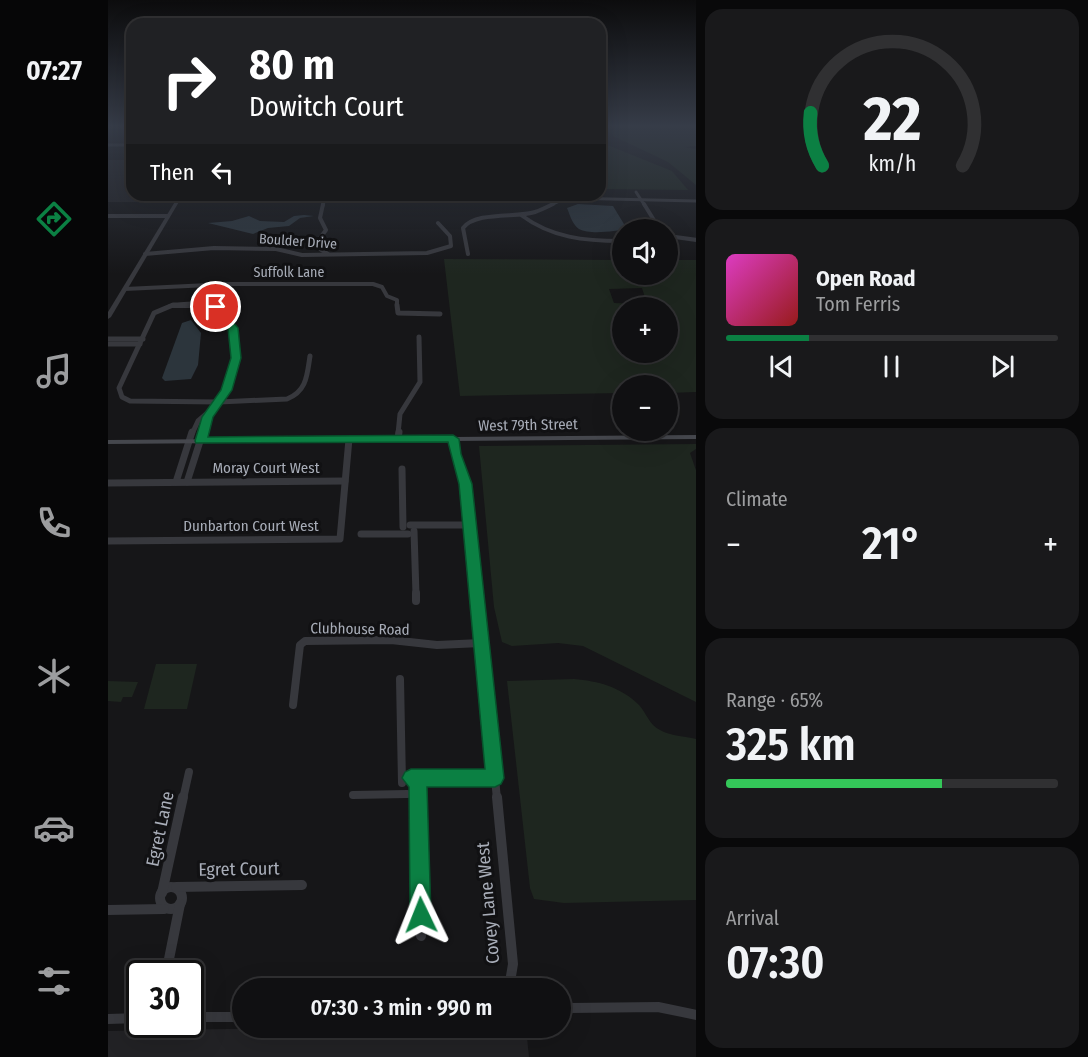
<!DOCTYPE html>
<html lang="en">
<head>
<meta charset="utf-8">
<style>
	body { margin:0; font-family:"Fira Sans Condensed",sans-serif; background:#19191b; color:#f1f3f6; height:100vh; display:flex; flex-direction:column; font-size:22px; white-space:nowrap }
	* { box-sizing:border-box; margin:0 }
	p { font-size:20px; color:#9c9d9f }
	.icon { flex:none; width:33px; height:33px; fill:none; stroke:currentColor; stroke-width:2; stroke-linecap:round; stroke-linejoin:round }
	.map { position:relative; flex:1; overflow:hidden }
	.panel { display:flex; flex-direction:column; gap:9px; padding:9px; background:#09090a; width:392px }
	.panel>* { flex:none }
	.guide { position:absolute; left:18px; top:18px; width:480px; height:183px; border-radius:18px; box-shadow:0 6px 24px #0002,0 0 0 2px #303032; background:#202124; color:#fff; overflow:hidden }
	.tools { position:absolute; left:504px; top:219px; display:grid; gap:12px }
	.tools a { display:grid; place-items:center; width:66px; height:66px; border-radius:50%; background:#101012; box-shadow:0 6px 24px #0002,0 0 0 2px #303032; font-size:30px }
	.speed { position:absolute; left:18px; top:960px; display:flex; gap:12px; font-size:30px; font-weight:700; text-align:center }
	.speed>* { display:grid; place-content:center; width:78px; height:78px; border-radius:50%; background:#101012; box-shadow:0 6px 24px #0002,0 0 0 2px #303032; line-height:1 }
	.speed .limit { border:3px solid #111; border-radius:9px; background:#fff; color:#111 }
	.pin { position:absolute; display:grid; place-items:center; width:51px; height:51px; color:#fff; margin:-26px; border:3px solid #fff; border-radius:50%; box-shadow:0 2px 6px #0007 }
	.me { position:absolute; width:66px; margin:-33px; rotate:358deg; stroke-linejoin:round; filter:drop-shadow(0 0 4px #0008) }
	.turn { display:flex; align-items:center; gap:21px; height:126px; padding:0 24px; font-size:27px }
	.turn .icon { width:78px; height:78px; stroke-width:2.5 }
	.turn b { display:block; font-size:42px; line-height:51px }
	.then { display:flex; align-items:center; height:57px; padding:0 24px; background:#0003; gap:12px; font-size:22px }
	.big { font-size:45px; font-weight:600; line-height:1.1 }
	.panel .tile { flex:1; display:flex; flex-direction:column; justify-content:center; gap:9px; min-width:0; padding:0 21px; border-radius:18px; background:#19191b }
	.panel .dial { align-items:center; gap:0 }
	.dial svg { height:156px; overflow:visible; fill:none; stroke:#303032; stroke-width:7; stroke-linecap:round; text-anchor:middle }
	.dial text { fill:#f1f3f6; stroke:none }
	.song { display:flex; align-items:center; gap:18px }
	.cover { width:72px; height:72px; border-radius:9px; background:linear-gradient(135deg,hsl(310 70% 55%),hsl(0 70% 35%)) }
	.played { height:6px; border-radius:3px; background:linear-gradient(90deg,#0b8043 25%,#303032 25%) }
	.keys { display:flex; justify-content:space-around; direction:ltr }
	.heat { display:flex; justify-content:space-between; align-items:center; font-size:33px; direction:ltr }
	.charge { height:9px; border-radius:4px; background:linear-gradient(90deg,#34c759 65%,#303032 0) }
	.trip { position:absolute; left:124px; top:978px; width:339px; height:60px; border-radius:30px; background:#101012; box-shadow:0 6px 24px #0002,0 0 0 2px #303032; font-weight:600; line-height:60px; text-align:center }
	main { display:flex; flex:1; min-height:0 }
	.tabs { display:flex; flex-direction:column; width:108px; justify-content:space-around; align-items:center; background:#060607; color:#9c9d9f }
	.tabs .icon { width:42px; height:42px }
	.tabs .selected { color:#0b8043 }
	.tabs b { font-size:27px; color:#f1f3f6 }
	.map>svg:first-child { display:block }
</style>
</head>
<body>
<main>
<nav class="tabs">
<b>07:27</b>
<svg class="icon selected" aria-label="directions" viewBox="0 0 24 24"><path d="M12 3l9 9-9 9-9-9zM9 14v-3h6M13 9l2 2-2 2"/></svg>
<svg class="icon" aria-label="music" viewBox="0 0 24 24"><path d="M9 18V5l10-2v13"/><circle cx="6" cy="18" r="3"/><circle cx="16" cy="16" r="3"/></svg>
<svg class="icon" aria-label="phone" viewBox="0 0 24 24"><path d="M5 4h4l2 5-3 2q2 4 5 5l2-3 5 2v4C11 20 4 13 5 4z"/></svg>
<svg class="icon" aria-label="climate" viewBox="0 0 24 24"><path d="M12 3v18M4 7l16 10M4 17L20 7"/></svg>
<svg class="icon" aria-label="car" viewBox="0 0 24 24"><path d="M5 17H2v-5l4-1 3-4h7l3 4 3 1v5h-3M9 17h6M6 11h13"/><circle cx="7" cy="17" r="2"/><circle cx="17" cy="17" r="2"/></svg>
<svg class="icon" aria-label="filters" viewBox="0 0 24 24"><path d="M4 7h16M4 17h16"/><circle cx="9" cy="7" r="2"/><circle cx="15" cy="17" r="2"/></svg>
</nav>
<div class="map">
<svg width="589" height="1057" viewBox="0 0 589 1057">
	<rect width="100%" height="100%" fill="#161618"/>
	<g fill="#222225">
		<path d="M0 160H24V195H66L62 202H0Z"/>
		<path d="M170 1028H418L421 1057H0V1031Z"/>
	</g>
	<g fill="#1e261f" fill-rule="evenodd">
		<path d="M509 126H588V146L576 147 588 149V185L560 162 505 136 503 131Z"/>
		<path d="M492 142 564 171 580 190 492 189Z"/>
		<path d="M336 259 514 260V274H560V260H588V392L560 393V386H514V393L352 396ZM534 288 539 304 506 303 501 289ZM514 308H560V352H514Z"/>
		<path d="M588 444V449L582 453 589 473 588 702 475 646 450 643 404 646 394 642 386 607 371 446Z"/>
		<path d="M48 664H89L79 709H36Z"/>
		<path d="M466 679C490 681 513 687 531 705 538 712 541 725 552 730 562 736 577 736 588 739V900L456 903 426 899 422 888 399 681Z"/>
		<path d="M0 681 30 682 24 697H15L13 702 0 701Z"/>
	</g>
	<g fill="#2c353c">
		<path d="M470 204 505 206 519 229C508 231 482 235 471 229 464 224 462 215 459 208Z"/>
		<path d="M196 215 206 216 192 218 181 226 160 228 145 234 100 223 124 221 141 216 152 221 176 222 186 216Z"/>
		<path d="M83 320 93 333 90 365 83 379 57 381 54 378 74 323Z"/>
	</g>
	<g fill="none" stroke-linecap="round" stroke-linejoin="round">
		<g stroke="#37383d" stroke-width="3">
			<path d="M0 145H24"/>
			<path d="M528 192 537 206"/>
			<path d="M70 199H197L226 195"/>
			<path d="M215 206 217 198"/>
			<path d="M441 206 458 198 589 201"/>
		</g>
		<g stroke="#37383d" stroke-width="4">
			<path d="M215 204 212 218 218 230 209 242 212 249 220 254"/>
			<path d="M536 204 552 230"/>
			<path d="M413 215C444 238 477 241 514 241"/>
			<path d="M0 216H60"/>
			<path d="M560 236 589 240"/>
			<path d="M37 254 106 248 168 249 194 255 319 253 343 246 342 236 330 223"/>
			<path d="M360 254 355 228C368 211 409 218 427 212 433 210 439 207 445 204"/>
			<path d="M17 289 122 284H265L274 287 279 296 289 300V306"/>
			<path d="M62 306H106"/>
		</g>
		<g stroke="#37383d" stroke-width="5">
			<path d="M65 305C77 305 96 301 106 307 139 323 130 379 111 402L22 401 14 397 11 388 46 313Z"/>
			<path d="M289 305 290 313 332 314"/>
			<path d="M0 339H35"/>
			<path d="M0 344H32"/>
			<path d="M111 402 179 399C199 391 199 375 202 356"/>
			<path d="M84 434 90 421 104 409"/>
			<path d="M95 434 100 417 111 402"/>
			<path d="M290 434 292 414 312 382 311 337"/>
		</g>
		<g stroke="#37383d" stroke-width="7">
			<path d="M290 439 291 432"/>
			<path d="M345 439 346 451 358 484 369 595"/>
			<path d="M294 469 295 527"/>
			<path d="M68 482 84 432"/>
			<path d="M79 482 95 432"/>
			<path d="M0 483 237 481"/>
			<path d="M302 525H362"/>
			<path d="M306 531 308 595"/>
			<path d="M253 534H300"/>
			<path d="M0 541 232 539 241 439"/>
		</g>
		<g stroke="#37383d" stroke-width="8">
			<path d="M308 593V601"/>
			<path d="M369 593 389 799"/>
			<path d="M292 679 294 783"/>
			<path d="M185 705 192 645 197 641 283 640 329 645 373 643"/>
			<path d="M303 778H387"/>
			<path d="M310 789V799"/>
			<path d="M245 795 299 794"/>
			<path d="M75 799 81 772"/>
		</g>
		<g stroke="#37383d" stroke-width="10">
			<path d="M310 797 313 936"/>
			<path d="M389 797 405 964 401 988"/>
			<circle cx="63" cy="898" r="11"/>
			<path d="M68 887 194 885"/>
			<path d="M54 893 75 797"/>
			<path d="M0 910 56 909"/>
			<path d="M58 974 72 904"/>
			<path d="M462 1008 550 1007 589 1015"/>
			<path d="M82 1017H135"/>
			<path d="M0 1019 32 1018"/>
		</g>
		<path fill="#37383d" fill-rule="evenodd" d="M71 195H75L3 317 0 319V312Z"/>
		<path fill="#45474d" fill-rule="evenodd" d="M589 435V439L0 444V440Z"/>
	</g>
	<linearGradient id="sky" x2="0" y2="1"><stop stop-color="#0c0c0d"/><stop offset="0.46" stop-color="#363c48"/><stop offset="1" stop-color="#363c48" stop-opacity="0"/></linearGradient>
	<rect width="589" height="274" fill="url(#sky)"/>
	<path fill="#0b8043" stroke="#07532c" stroke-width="1.5" d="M105 305H111L130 328 133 358 124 390 105 417 100 437 345 435 351 439 353 454 364 484 396 778 393 784 387 787H319L323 915 320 923 313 926 305 923 302 915 301 787 294 778 297 772 303 769H377L351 484 340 442 88 443 87 441 94 417 113 390 123 358 120 328 103 307Z"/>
	<g text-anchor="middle" stroke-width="6" stroke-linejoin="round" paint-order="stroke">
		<g font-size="14" fill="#a8adb8" stroke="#111113">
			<text transform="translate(190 241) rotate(4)" y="5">Boulder Drive</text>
			<text x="181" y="277">Suffolk Lane</text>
		</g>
		<g font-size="15" fill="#a8adb8" stroke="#111113">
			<text transform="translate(420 425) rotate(-1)" y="5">West 79th Street</text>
			<text x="158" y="473">Moray Court West</text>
			<text x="143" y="531">Dunbarton Court West</text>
			<text transform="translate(252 629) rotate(1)" y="5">Clubhouse Road</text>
		</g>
		<g font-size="18" fill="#a8adb8" stroke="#111113">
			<text transform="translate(52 829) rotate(-78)" y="6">Egret Lane</text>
			<text transform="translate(131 869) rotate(-1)" y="6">Egret Court</text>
			<text transform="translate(380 903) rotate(-95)" y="6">Covey Lane West</text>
		</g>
	</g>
</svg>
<div class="tools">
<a><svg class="icon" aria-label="sound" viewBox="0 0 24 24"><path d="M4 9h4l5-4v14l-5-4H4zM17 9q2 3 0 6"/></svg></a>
<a>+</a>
<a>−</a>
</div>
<div class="speed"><div class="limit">30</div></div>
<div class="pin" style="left:108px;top:307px;background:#d93025"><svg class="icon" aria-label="arrive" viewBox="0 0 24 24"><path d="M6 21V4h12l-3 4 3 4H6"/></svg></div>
<svg class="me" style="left:313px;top:915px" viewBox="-20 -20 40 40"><path d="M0-17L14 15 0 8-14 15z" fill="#0b8043" stroke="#fff" stroke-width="4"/></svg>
<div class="trip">07:30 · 3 min · 990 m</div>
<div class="guide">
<div class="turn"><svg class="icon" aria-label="right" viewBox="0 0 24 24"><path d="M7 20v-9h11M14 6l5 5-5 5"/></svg><div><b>80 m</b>Dowitch Court</div></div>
<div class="then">Then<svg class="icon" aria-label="left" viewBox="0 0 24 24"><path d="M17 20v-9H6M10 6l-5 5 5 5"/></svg></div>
</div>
</div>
<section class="panel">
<div class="tile dial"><svg viewBox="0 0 100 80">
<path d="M14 69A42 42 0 1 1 86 69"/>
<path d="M14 69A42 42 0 0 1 8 42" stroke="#0b8043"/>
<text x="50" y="56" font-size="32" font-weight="700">22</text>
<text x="50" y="72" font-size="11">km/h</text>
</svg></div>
<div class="tile">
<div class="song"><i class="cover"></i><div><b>Open Road</b><p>Tom Ferris</p></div></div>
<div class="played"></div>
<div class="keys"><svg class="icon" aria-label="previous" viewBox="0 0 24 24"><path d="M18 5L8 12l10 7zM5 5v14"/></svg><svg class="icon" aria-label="pause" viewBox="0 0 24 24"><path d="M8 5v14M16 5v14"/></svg><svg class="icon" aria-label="next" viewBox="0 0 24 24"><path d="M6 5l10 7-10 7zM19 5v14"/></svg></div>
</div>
<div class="tile"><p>Climate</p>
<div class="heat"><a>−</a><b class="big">21°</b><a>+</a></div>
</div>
<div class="tile"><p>Range · 65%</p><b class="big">325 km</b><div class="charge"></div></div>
<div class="tile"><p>Arrival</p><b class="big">07:30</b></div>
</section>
</main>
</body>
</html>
